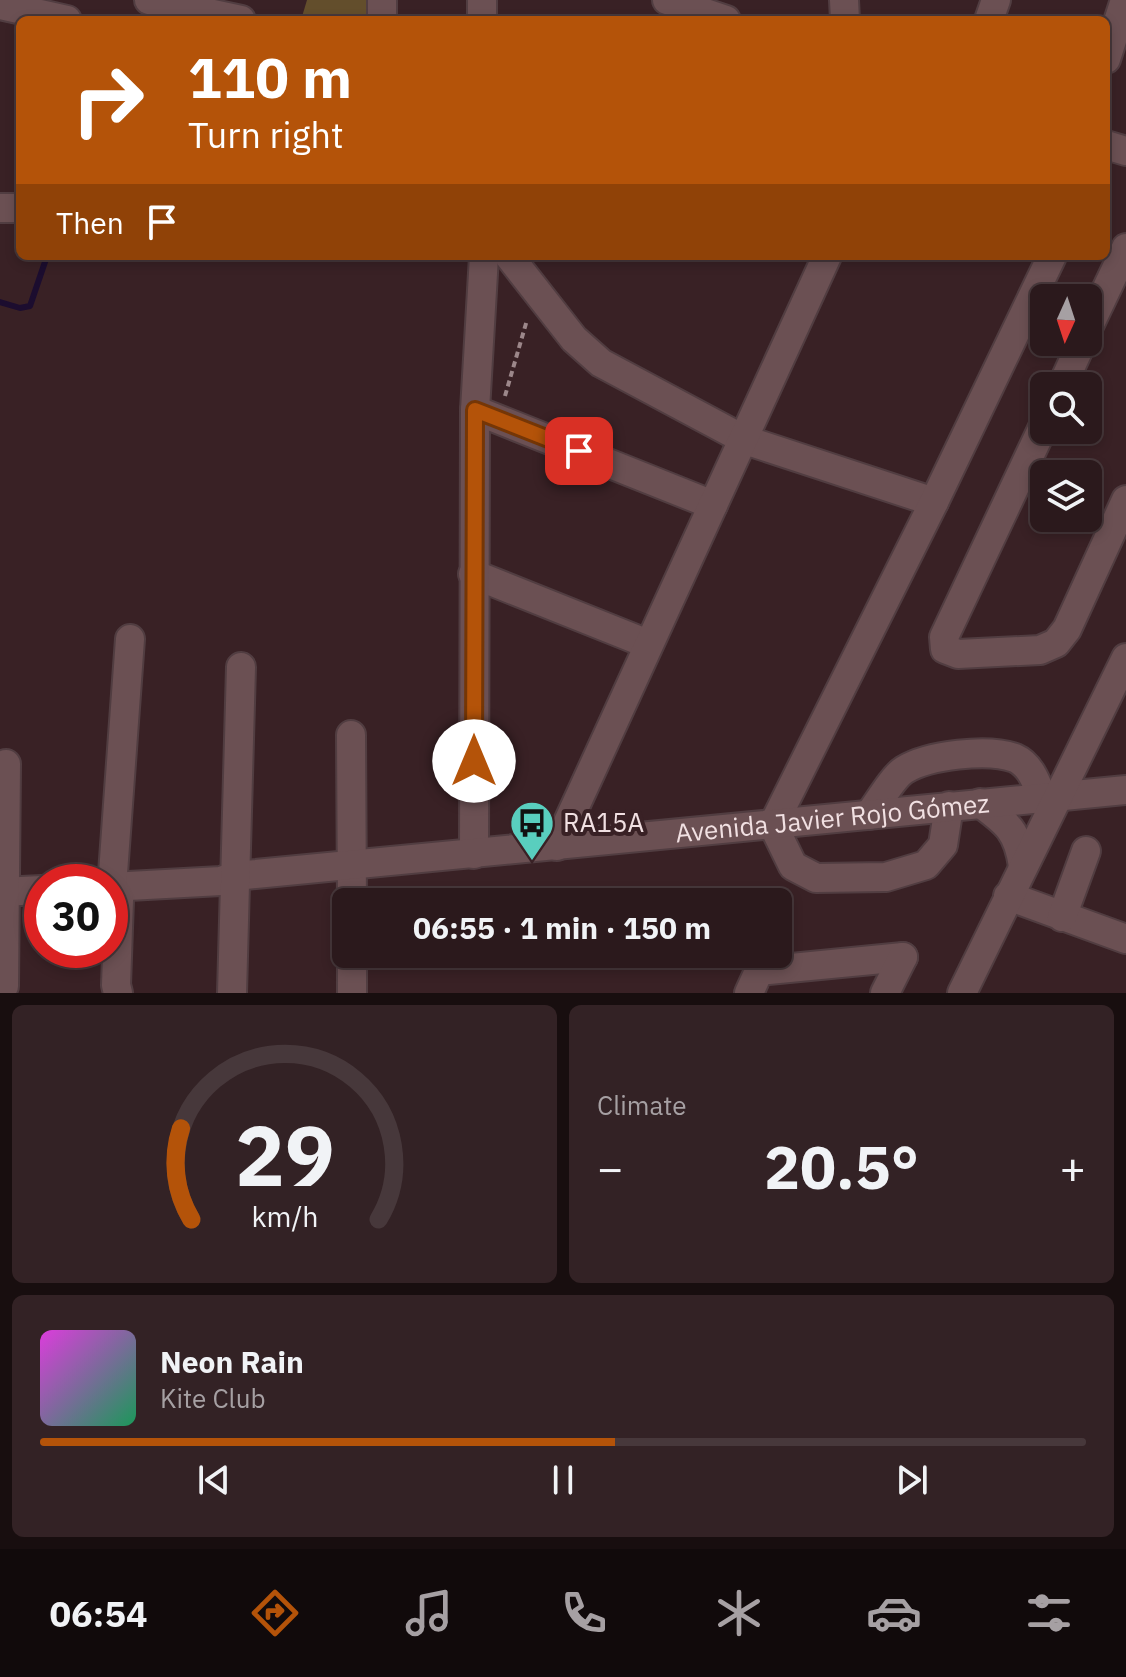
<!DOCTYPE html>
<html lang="en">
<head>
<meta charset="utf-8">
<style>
	body { margin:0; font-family:"IBM Plex Sans",sans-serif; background:#332225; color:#f1f3f6; height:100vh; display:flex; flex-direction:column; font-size:30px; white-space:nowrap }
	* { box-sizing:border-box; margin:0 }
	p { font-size:26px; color:#a6a0a3 }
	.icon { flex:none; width:44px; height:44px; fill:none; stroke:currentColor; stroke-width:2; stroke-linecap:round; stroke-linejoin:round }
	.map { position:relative; height:993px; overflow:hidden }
	.side { display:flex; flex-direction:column; gap:12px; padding:12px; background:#180e0f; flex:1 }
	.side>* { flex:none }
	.top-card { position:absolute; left:16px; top:16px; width:1094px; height:244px; border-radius:12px; box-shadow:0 4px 12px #0003,0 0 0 2px #47383b; background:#b45309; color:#fff; overflow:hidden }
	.needle { width:52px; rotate:183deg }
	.buttons { position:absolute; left:1030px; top:284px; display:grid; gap:16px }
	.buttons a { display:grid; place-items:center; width:72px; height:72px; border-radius:12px; background:#2b191c; box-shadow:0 4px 12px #0003,0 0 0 2px #47383b; font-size:40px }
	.speed { position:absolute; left:24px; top:864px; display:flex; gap:16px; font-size:40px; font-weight:700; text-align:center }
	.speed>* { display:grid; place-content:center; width:104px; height:104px; border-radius:50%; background:#2b191c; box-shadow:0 4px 12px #0003,0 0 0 2px #47383b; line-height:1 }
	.speed .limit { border:12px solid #d22; background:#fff; color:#111 }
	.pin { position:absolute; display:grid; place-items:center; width:68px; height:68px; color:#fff; margin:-34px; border-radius:16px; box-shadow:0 4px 12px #0006 }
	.me { position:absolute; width:88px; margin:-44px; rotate:0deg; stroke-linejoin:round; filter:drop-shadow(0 0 6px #0008) }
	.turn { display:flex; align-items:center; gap:28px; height:168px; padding:0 40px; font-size:36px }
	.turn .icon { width:104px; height:104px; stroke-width:2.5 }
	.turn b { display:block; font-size:56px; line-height:68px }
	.then { display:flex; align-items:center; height:76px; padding:0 40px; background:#0003; gap:16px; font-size:30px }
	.big { font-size:60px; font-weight:800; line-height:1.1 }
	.side .tile { flex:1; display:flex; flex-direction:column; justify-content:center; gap:12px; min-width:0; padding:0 28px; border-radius:12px; background:#332225 }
	.side .dial { align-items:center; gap:0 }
	.dial svg { height:208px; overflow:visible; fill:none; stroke:#47383b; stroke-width:7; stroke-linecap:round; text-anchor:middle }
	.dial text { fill:#f1f3f6; stroke:none }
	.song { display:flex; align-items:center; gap:24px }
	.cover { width:96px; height:96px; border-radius:12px; background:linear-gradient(135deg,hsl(300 70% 55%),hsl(150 70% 35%)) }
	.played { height:8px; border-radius:4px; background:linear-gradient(90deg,#b45309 55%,#47383b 55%) }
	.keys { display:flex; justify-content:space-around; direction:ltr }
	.heat { display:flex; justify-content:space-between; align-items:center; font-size:44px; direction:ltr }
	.side .tiles { flex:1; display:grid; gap:12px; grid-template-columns:1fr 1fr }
	.tile:last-child { grid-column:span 2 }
	.trip { position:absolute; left:332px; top:888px; width:460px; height:80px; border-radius:12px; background:#2b191c; box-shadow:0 4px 12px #0003,0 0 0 2px #47383b; font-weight:800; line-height:80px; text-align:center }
	.tab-bar { display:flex; height:128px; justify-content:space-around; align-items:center; background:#110a0b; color:#a6a0a3 }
	.tab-bar .icon { width:56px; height:56px }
	.tab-bar .on { color:#b45309 }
	.tab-bar b { font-size:36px; color:#f1f3f6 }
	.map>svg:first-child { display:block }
</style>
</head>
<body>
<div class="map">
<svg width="1126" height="993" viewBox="0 0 1126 993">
	<rect width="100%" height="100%" fill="#392125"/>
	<path fill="#634e2c" d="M307 0H367V20H301Z"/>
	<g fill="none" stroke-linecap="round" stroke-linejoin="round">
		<path stroke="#1c0d2f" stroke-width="6" d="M0 302 20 308 30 306 47 256"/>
		<g stroke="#513d41" stroke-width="32">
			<g id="minor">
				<path d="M149 0 241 20"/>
				<path d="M382 0V20"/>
				<path d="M482 0V20"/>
				<path d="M667 0 726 20"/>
				<path d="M844 0 845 20"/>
				<path d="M0 5 67 20"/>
				<path d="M989 20 996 0"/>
				<path d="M1106 59 1125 0"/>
				<path d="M1106 145 1126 151"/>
				<path d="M0 208H20"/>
				<path d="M509 256 574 339 601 363 745 440 934 502"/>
				<path d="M1088 328 1126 248"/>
				<path d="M1062 386 1082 342"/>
				<path d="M475 410 713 505"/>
				<path d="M1044 425 944 637 945 649 958 654 1040 650 1056 643 1067 629 1126 500"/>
				<path d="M473 574 648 644"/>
				<path d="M351 735 352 902"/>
				<path d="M980 803C1007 823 1018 831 1023 866"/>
				<path d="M949 806 943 845 926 865 886 877 816 878 793 866 773 825 934 502 1052 256"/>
				<path d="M869 815C878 803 893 777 904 770 928 755 988 748 1015 758 1031 765 1037 784 1043 799"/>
				<path d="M557 846 827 256"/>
				<path d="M474 854 475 410 484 256"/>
				<path id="s1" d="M110 887 221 881 235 876 1126 790"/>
				<path d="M0 892 42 890"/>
				<path d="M1008 896 1126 939"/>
				<path d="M1062 917 1086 851"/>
				<path d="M352 954V993"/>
				<path d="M4 986 6 764"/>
				<path d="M118 993 116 985 119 900 112 887 130 639"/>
				<path d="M232 993 241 667"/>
				<path d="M749 993 759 971 903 957"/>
				<path d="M885 993 903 957"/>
				<path d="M962 993 1126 658"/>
			</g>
		</g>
		<path stroke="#9c878a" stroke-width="4" stroke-dasharray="6 4" stroke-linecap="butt" d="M505 396 527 320"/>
		<use href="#minor" stroke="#6b5053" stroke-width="28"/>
	</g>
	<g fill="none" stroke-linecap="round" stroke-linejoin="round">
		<g stroke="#753606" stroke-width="20">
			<path id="route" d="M474 761 475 410 579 451"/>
		</g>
		<use href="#route" stroke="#b45309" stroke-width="14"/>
	</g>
	<defs>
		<g id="bus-pin" transform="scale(2.3)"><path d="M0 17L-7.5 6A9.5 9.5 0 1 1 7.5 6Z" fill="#59cebe" stroke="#392125"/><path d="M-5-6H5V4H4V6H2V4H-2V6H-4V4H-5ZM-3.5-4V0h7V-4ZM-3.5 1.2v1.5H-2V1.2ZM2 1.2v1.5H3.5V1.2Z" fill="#111"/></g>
	</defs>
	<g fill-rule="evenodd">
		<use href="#bus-pin" x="532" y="823"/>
	</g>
	<g text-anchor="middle" stroke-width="8" stroke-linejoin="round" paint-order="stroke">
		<g font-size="26" fill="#f1e0e2" stroke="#392125">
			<text dy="9" stroke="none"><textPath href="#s1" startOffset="726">Avenida Javier Rojo Gómez</textPath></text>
		</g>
		<g font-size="26" fill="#f1e0e2" stroke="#392125" text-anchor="start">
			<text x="563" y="832">RA15A</text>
		</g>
	</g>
</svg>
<div class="buttons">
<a><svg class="needle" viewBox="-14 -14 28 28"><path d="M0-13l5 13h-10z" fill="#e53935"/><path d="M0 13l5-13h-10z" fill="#a6a0a3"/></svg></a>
<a><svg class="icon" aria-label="search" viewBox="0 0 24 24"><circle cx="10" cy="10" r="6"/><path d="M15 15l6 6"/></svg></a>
<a><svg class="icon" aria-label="layers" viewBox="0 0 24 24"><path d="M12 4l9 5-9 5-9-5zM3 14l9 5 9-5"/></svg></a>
</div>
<div class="speed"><div class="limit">30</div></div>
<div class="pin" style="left:579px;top:451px;background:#d93025"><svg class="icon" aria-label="arrive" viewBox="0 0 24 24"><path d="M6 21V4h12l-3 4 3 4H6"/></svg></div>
<svg class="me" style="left:474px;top:761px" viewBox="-20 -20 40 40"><circle r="19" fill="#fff"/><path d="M0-13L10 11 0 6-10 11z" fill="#b45309"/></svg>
<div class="trip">06:55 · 1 min · 150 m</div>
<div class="top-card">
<div class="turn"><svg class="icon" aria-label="right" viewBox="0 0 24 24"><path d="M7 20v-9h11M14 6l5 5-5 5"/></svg><div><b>110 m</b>Turn right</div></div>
<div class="then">Then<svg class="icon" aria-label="arrive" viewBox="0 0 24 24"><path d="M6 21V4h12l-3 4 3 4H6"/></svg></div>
</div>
</div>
<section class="side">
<div class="tiles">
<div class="tile dial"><svg viewBox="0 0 100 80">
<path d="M14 69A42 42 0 1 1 86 69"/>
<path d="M14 69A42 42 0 0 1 10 34" stroke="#b45309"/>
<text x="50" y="56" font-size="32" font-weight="700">29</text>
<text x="50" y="72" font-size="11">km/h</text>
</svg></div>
<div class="tile"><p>Climate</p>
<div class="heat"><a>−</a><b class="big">20.5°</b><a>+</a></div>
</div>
<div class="tile">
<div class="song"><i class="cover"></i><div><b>Neon Rain</b><p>Kite Club</p></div></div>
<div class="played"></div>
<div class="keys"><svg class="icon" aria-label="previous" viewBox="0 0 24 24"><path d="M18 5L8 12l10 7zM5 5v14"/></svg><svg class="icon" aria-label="pause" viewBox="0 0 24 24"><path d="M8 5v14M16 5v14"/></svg><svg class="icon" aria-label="next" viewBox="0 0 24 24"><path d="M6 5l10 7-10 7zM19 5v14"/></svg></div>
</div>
</div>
</section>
<nav class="tab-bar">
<b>06:54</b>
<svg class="icon on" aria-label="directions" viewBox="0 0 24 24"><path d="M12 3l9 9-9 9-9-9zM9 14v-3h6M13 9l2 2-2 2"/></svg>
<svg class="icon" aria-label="music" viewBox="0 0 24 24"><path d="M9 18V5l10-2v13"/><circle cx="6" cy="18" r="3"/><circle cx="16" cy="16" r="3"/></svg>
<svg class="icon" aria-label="phone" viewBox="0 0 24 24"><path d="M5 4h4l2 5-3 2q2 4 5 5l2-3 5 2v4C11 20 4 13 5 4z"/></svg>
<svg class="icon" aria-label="climate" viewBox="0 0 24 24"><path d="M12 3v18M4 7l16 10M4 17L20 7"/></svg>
<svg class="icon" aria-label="car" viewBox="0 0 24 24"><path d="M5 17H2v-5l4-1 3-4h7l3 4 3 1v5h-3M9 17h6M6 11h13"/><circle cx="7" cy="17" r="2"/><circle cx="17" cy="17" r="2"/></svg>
<svg class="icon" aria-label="filters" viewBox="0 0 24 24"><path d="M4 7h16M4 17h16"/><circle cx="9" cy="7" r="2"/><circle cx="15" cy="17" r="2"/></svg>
</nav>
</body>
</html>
